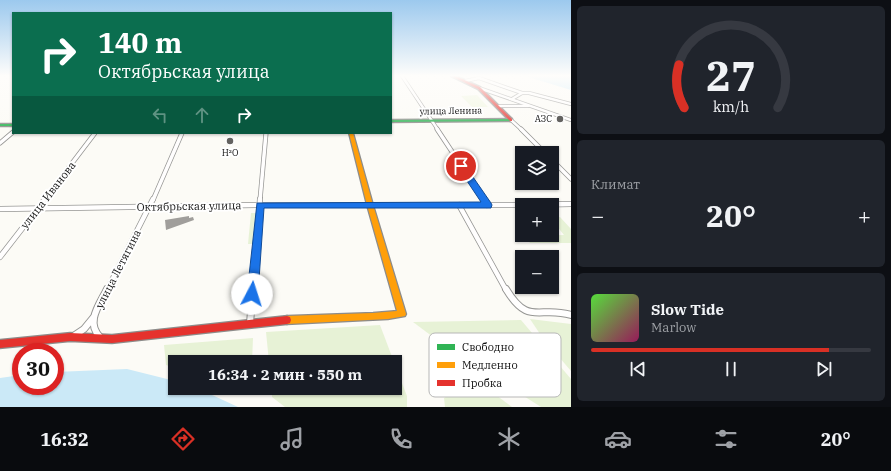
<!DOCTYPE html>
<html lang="ru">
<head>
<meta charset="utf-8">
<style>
	body { margin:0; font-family:"IBM Plex Serif",serif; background:#20242c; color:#f1f3f6; height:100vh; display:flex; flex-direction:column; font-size:15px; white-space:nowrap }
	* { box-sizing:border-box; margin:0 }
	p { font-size:13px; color:#9ea1a6 }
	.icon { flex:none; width:22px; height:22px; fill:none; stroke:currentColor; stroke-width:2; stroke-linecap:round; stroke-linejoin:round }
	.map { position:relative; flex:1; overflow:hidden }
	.panel { display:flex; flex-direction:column; gap:6px; padding:6px; background:#0d0f14; width:320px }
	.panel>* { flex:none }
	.top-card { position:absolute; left:12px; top:12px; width:380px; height:122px; border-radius:0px; box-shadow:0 1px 3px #0004; background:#0b6e4f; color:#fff; overflow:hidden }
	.buttons { position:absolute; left:515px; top:146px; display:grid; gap:8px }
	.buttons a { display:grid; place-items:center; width:44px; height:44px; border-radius:0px; background:#171b24; box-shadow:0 1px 3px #0004; font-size:20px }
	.speed { position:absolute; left:12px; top:343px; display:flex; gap:8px; font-size:20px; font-weight:700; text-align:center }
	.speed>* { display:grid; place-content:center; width:52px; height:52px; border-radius:50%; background:#171b24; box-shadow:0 1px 3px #0004; line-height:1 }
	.speed .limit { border:6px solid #d22; background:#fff; color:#111 }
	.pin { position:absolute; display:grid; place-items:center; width:34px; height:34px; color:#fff; margin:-17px; border:2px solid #fff; border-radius:50%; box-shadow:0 1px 4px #0007 }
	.me { position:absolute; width:44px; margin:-22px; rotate:5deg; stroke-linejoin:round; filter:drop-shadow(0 0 3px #0008) }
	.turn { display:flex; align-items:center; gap:14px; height:84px; padding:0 20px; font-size:18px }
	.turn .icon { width:52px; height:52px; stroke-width:2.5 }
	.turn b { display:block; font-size:28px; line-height:34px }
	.lanes { display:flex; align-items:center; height:38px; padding:0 20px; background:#0003; justify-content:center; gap:20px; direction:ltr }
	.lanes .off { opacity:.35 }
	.big { font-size:30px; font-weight:700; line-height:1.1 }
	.panel .card { flex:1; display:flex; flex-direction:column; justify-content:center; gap:6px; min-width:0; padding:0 14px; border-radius:6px; background:#20242c }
	.panel .dial { align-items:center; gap:0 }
	.dial svg { height:104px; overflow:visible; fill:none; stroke:#363941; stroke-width:7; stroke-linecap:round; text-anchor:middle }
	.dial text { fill:#f1f3f6; stroke:none }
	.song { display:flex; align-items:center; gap:12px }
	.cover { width:48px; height:48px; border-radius:6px; background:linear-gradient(135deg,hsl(110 70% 55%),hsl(330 70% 35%)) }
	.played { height:4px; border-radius:2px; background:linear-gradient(90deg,#d93025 85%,#363941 85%) }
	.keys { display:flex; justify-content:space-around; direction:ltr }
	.heat { display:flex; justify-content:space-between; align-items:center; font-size:22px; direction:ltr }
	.trip { position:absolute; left:168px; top:355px; width:234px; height:40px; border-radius:0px; background:#171b24; box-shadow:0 1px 3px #0004; font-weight:700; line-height:40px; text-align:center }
	.menu { display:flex; height:64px; justify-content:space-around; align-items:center; background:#090b0e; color:#9ea1a6 }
	.menu .icon { width:28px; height:28px }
	.menu .selected { color:#d93025 }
	.menu b { font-size:18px; color:#f1f3f6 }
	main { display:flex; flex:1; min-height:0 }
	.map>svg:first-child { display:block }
</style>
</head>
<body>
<main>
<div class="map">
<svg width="571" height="407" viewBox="0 0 571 407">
	<rect width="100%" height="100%" fill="#fcfbf6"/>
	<g fill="#e7f2d6">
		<path d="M251 213H256L253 244H248Z"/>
		<path d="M552 217H560L571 229V243H530L525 236 564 235 552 220Z"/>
		<path d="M530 319 571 324V371L542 337Z"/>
		<path d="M521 320 571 379V407H541L445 346 413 322Z"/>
		<path d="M380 325 394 362H269L266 332Z"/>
		<path d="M253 338 252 362H175V368L166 365 164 345Z"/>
		<path d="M395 365 407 396V407H285L272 397V388H395Z"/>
		<path d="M476 380 512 407H445L444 398Z"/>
	</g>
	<path fill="#f0f6df" d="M477 95 488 107H472L461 96Z"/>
	<g fill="#cbe9f7">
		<path d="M525 76H571V90Z"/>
		<path d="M127 369 175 381V388H197L238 407H0V378L21 375V386H55V372Z"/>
	</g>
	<path fill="#a09e9b" d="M189 216V218L193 217 194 220 166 230 165 220Z"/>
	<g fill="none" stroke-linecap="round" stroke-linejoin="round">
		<g stroke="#969694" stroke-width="4">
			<g id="street-far3">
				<path d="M402 76 438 130"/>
				<path d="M465 81 479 78 522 93H529L571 104"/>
				<path d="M479 88 571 120"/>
				<path d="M512 99 522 93"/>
				<path d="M499 106H528"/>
				<path d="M511 120 522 130"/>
			</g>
		</g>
		<g stroke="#969694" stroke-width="5">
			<g id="street-far2">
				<path d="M437 129 484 200"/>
				<path d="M521 129 545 153"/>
				<path d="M0 143 13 132"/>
				<path d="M552 160 571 179"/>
				<path d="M44 200 95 133"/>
				<path d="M153 200 182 133"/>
				<path d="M260 200 266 133"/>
			</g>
		</g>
		<g stroke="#969694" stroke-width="6">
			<g id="street-far1">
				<path d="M483 199 487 205"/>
				<path d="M459 205 506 290"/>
				<path d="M528 205 571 204"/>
				<path d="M0 209 260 205H522"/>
				<path d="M0 257 45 199"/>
				<path d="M107 290 153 199"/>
				<path d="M253 290 260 199"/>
			</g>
		</g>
		<g stroke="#969694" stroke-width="8">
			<g id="street">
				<path d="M506 289C529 327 539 305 571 315"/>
				<path d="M250 323 253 289"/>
				<path d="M75 335 84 329 93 318"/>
				<path d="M100 337C85 322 100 304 107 289"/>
			</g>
		</g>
		<g stroke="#8d8c8a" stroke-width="2.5">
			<g id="fast">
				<path d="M511 119H512V121L391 122V120Z"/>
				<rect x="0" y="124" width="13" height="2"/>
			</g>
		</g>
		<g stroke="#8d8c8a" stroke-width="2.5">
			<path id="slow" d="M349 133H353L373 205 406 314 405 316 388 319 287 324 284 323 283 320 284 317 287 316 373 313 397 311 367 205Z"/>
		</g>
		<g stroke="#8d8c8a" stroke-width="2.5">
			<g id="jam">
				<path d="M451 76H456L480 87 512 119V121H510L478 89Z"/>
				<path d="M287 316 290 317 291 320 290 323 287 324 112 343 70 341 0 348V340L70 333 112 335Z"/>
			</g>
		</g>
		<use href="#street-far3" stroke="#fffefe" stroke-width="2.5"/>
		<use href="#street-far2" stroke="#fffefe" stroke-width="3.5"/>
		<use href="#street-far1" stroke="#fffefe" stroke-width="4.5"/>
		<use href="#street" stroke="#fffefe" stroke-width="6"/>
		<use href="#fast" fill="#30b455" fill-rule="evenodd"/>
		<use href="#slow" fill="#ff9f0a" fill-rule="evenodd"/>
		<use href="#jam" fill="#e5322d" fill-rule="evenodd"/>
	</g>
	<linearGradient id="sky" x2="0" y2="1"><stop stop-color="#9cc9ee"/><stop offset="0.57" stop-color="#fefdfb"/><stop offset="1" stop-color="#fefdfb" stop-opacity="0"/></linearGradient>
	<rect width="571" height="133" fill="url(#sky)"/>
	<path fill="#1a73e8" stroke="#114b97" d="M461 163 464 164 491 203 492 205 491 208H264L258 294 257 298 252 299 248 298 247 294 257 203 481 202 457 166Z"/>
	<g fill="#636260" stroke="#fff" stroke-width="1.5">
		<circle cx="560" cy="119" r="4"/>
		<circle cx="230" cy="141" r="4"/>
	</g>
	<g text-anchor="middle" stroke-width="4" stroke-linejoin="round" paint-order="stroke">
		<g font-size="9" fill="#101010" stroke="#fff">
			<text transform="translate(451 111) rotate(-1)" y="3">улица Ленина</text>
		</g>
		<g font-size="9" fill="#101010" stroke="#fff" text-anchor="end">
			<text x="552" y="122">АЗС</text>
			<text x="230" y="156" text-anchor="middle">H²O</text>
		</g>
		<g font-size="11" fill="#101010" stroke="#fff">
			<text transform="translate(48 195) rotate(-52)" y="4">улица Иванова</text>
			<text transform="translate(189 206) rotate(-1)" y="4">Октябрьская улица</text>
			<text transform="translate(118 269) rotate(-63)" y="4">улица Летягина</text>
		</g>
	</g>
	<rect x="429" y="333" width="132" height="64" rx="6" fill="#fff" stroke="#b7b7b7" stroke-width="1"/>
	<rect x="437" y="344" width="18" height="6" fill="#30b455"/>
	<rect x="437" y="362" width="18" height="6" fill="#ff9f0a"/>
	<rect x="437" y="380" width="18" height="6" fill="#e5322d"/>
	<g font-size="11" fill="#101010">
		<text x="462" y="351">Свободно</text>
		<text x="462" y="369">Медленно</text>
		<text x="462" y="387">Пробка</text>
	</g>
</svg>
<div class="buttons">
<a><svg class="icon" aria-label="layers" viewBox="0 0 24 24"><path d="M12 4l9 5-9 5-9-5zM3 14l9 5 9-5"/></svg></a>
<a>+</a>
<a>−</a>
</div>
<div class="speed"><div class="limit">30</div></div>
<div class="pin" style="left:461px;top:166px;background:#d93025"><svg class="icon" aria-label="arrive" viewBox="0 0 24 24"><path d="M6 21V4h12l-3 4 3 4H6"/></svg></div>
<svg class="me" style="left:252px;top:294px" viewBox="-20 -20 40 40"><circle r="19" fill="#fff"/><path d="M0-13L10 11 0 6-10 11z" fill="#1a73e8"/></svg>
<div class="trip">16:34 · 2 мин · 550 m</div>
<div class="top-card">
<div class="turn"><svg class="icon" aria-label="right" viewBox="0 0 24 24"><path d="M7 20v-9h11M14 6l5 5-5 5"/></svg><div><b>140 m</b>Октябрьская улица</div></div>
<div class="lanes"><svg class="icon off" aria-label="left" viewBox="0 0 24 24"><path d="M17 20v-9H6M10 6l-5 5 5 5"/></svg><svg class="icon off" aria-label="ahead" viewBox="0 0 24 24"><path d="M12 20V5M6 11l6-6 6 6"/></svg><svg class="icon" aria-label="right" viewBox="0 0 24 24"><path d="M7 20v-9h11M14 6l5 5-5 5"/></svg></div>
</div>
</div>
<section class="panel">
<div class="card dial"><svg viewBox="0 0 100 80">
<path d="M14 69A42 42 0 1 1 86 69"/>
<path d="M14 69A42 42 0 0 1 10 36" stroke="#d93025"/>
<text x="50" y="56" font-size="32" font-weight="700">27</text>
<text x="50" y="72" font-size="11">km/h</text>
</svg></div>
<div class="card"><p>Климат</p>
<div class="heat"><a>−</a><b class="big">20°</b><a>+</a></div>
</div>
<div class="card">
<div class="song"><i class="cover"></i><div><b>Slow Tide</b><p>Marlow</p></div></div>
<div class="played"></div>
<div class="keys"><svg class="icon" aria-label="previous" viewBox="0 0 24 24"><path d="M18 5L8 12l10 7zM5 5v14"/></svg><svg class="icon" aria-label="pause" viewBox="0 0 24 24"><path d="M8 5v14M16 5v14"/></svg><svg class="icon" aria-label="next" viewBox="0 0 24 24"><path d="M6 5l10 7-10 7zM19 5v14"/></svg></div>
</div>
</section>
</main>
<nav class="menu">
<b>16:32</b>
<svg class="icon selected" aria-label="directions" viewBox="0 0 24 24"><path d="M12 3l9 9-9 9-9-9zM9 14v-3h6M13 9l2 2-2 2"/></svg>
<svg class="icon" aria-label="music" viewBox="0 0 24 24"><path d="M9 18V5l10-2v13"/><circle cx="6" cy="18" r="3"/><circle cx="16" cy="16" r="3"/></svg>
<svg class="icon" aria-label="phone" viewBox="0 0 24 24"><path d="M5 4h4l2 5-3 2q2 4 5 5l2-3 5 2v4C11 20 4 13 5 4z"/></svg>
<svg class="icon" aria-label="climate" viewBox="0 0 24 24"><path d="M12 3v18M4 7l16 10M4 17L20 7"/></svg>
<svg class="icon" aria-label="car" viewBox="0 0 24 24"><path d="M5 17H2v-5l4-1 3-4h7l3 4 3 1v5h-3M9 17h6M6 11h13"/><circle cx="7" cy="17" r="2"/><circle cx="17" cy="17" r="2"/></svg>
<svg class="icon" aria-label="filters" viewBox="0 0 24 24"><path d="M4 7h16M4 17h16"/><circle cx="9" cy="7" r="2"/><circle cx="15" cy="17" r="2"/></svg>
<b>20°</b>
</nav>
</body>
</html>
